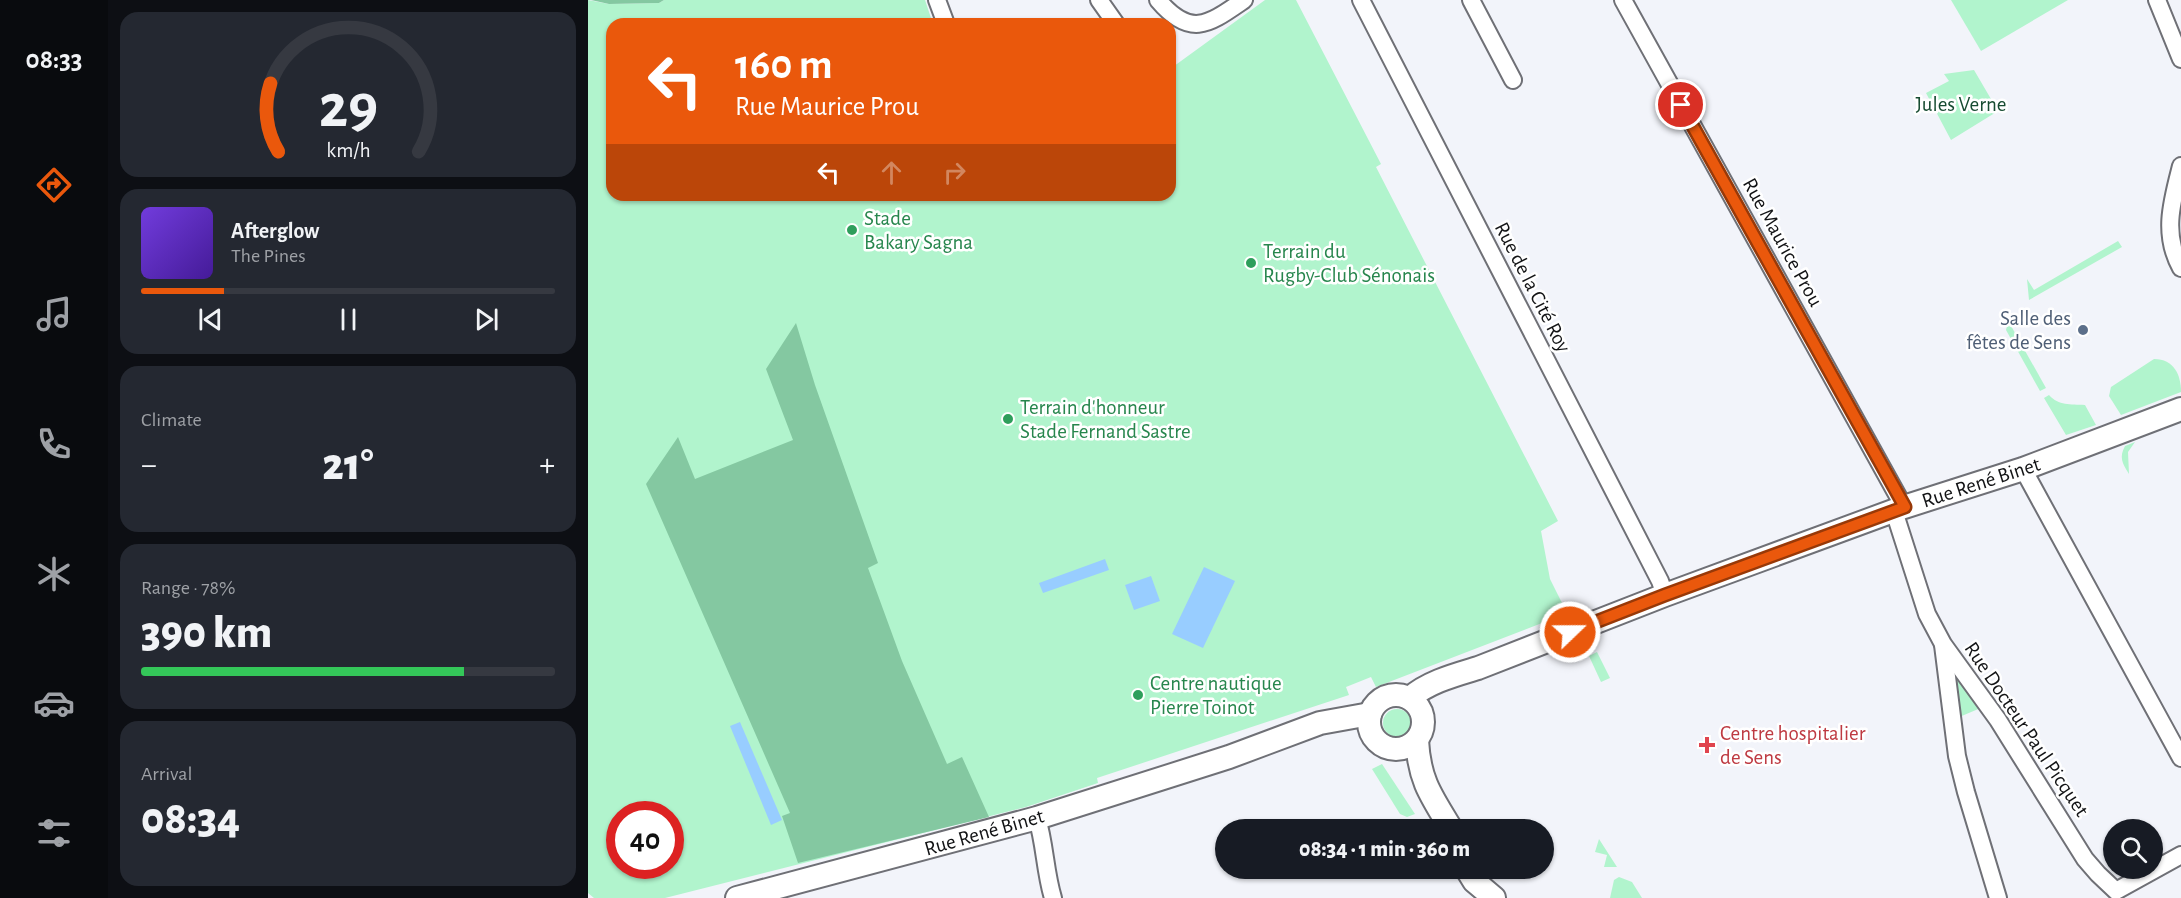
<!DOCTYPE html>
<html lang="en">
<head>
<meta charset="utf-8">
<style>
	body { margin:0; font-family:"Alegreya Sans",sans-serif; background:#242831; color:#f1f3f6; height:100vh; display:flex; flex-direction:column; font-size:22px; white-space:nowrap }
	* { box-sizing:border-box; margin:0 }
	p { font-size:20px; color:#9ea1a6 }
	.icon { flex:none; width:33px; height:33px; fill:none; stroke:currentColor; stroke-width:2; stroke-linecap:round; stroke-linejoin:round }
	.map { position:relative; flex:1; overflow:hidden }
	.sheet { display:flex; flex-direction:column; gap:12px; padding:12px; background:#0d0f14; width:480px }
	.sheet>* { flex:none }
	.top-card { position:absolute; left:18px; top:18px; width:570px; height:183px; border-radius:18px; box-shadow:0 2px 4px #0004; background:#ea580c; color:#fff; overflow:hidden }
	.controls { position:absolute; left:1515px; top:819px; display:grid; gap:12px }
	.controls a { display:grid; place-items:center; width:60px; height:60px; border-radius:50%; background:#171b24; box-shadow:0 2px 4px #0004; font-size:30px }
	.speed { position:absolute; left:18px; top:801px; display:flex; gap:12px; font-size:30px; font-weight:700; text-align:center }
	.speed>* { display:grid; place-content:center; width:78px; height:78px; border-radius:50%; background:#171b24; box-shadow:0 2px 4px #0004; line-height:1 }
	.speed .limit { border:9px solid #d22; background:#fff; color:#111 }
	.pin { position:absolute; display:grid; place-items:center; width:51px; height:51px; color:#fff; margin:-26px; border:3px solid #fff; border-radius:50%; box-shadow:0 2px 6px #0007 }
	.me { position:absolute; width:66px; margin:-33px; rotate:68deg; stroke-linejoin:round; filter:drop-shadow(0 0 4px #0008) }
	.turn { display:flex; align-items:center; gap:21px; height:126px; padding:0 30px; font-size:27px }
	.turn .icon { width:78px; height:78px; stroke-width:2.5 }
	.turn b { display:block; font-size:42px; line-height:51px }
	.lanes { display:flex; align-items:center; height:57px; padding:0 30px; background:#0003; justify-content:center; gap:30px; direction:ltr }
	.lanes .off { opacity:.35 }
	.big { font-size:45px; font-weight:800; line-height:1.1 }
	.sheet .card { flex:1; display:flex; flex-direction:column; justify-content:center; gap:9px; min-width:0; padding:0 21px; border-radius:18px; background:#242831 }
	.sheet .dial { align-items:center; gap:0 }
	.dial svg { height:156px; overflow:visible; fill:none; stroke:#363941; stroke-width:7; stroke-linecap:round; text-anchor:middle }
	.dial text { fill:#f1f3f6; stroke:none }
	.song { display:flex; align-items:center; gap:18px }
	.cover { width:72px; height:72px; border-radius:9px; background:linear-gradient(135deg,hsl(260 70% 55%),hsl(260 70% 35%)) }
	.played { height:6px; border-radius:3px; background:linear-gradient(90deg,#ea580c 20%,#363941 20%) }
	.keys { display:flex; justify-content:space-around; direction:ltr }
	.heat { display:flex; justify-content:space-between; align-items:center; font-size:33px; direction:ltr }
	.charge { height:9px; border-radius:4px; background:linear-gradient(90deg,#34c759 78%,#363941 0) }
	.trip { position:absolute; left:627px; top:819px; width:339px; height:60px; border-radius:30px; background:#171b24; box-shadow:0 2px 4px #0004; font-weight:800; line-height:60px; text-align:center }
	main { display:flex; flex:1; min-height:0 }
	.tabs { display:flex; flex-direction:column; width:108px; justify-content:space-around; align-items:center; background:#090b0e; color:#9ea1a6 }
	.tabs .icon { width:42px; height:42px }
	.tabs .active { color:#ea580c }
	.tabs b { font-size:27px; color:#f1f3f6 }
	.map>svg:first-child { display:block }
</style>
</head>
<body>
<main>
<nav class="tabs">
<b>08:33</b>
<svg class="icon active" aria-label="directions" viewBox="0 0 24 24"><path d="M12 3l9 9-9 9-9-9zM9 14v-3h6M13 9l2 2-2 2"/></svg>
<svg class="icon" aria-label="music" viewBox="0 0 24 24"><path d="M9 18V5l10-2v13"/><circle cx="6" cy="18" r="3"/><circle cx="16" cy="16" r="3"/></svg>
<svg class="icon" aria-label="phone" viewBox="0 0 24 24"><path d="M5 4h4l2 5-3 2q2 4 5 5l2-3 5 2v4C11 20 4 13 5 4z"/></svg>
<svg class="icon" aria-label="climate" viewBox="0 0 24 24"><path d="M12 3v18M4 7l16 10M4 17L20 7"/></svg>
<svg class="icon" aria-label="car" viewBox="0 0 24 24"><path d="M5 17H2v-5l4-1 3-4h7l3 4 3 1v5h-3M9 17h6M6 11h13"/><circle cx="7" cy="17" r="2"/><circle cx="17" cy="17" r="2"/></svg>
<svg class="icon" aria-label="filters" viewBox="0 0 24 24"><path d="M4 7h16M4 17h16"/><circle cx="9" cy="7" r="2"/><circle cx="15" cy="17" r="2"/></svg>
</nav>
<section class="sheet">
<div class="card dial"><svg viewBox="0 0 100 80">
<path d="M14 69A42 42 0 1 1 86 69"/>
<path d="M14 69A42 42 0 0 1 10 34" stroke="#ea580c"/>
<text x="50" y="56" font-size="32" font-weight="700">29</text>
<text x="50" y="72" font-size="11">km/h</text>
</svg></div>
<div class="card">
<div class="song"><i class="cover"></i><div><b>Afterglow</b><p>The Pines</p></div></div>
<div class="played"></div>
<div class="keys"><svg class="icon" aria-label="previous" viewBox="0 0 24 24"><path d="M18 5L8 12l10 7zM5 5v14"/></svg><svg class="icon" aria-label="pause" viewBox="0 0 24 24"><path d="M8 5v14M16 5v14"/></svg><svg class="icon" aria-label="next" viewBox="0 0 24 24"><path d="M6 5l10 7-10 7zM19 5v14"/></svg></div>
</div>
<div class="card"><p>Climate</p>
<div class="heat"><a>−</a><b class="big">21°</b><a>+</a></div>
</div>
<div class="card"><p>Range · 78%</p><b class="big">390 km</b><div class="charge"></div></div>
<div class="card"><p>Arrival</p><b class="big">08:34</b></div>
</section>
<div class="map">
<svg width="1593" height="898" viewBox="0 0 1593 898">
	<rect width="100%" height="100%" fill="#f2f4fa"/>
	<g fill="#b1f4cd" fill-rule="evenodd">
		<path d="M0 0 21 4 71 3 76 0H337L345 24H24V195H582V69L677 0H708L793 164 788 167 970 521 953 531 962 579 982 619 970 624 967 618 788 687 783 677 758 687 761 695 509 778 510 783 438 807 77 898H6L0 893ZM32 814H82V866H32Z"/>
		<path d="M1363 0H1480L1393 51Z"/>
		<path d="M1386 70 1410 111 1363 140 1338 93 1361 81 1356 74Z"/>
		<path d="M1530 241 1534 247 1441 300 1439 279 1446 290Z"/>
		<path d="M1422 324 1458 388 1452 391 1418 330 1419 326Z"/>
		<path d="M1566 359C1586 359 1593 375 1593 392L1533 415 1521 396 1523 387Z"/>
		<path d="M1461 395C1471 406 1482 404 1497 405L1508 425 1478 435 1456 398Z"/>
		<path d="M1547 442 1540 452 1541 474C1534 463 1531 457 1537 446Z"/>
		<path d="M1009 652 1022 678 1013 682 1001 656Z"/>
		<path d="M1363 665 1395 707 1369 718Z"/>
		<circle cx="809" cy="723" r="14"/>
		<path d="M794 764 827 814 819 817 812 814 784 769Z"/>
		<path d="M1011 839 1029 867H1016L1019 855 1007 852Z"/>
		<path d="M1031 877 1044 882 1054 898H1022L1026 880Z"/>
	</g>
	<g fill="#84c8a1">
		<path d="M3 0H76L71 3 21 4Z"/>
		<path d="M208 323 227 385 290 563 280 568 314 661 359 764 374 757 401 817 210 863 194 816 202 813 58 484 90 437 107 479 205 440 178 369Z"/>
	</g>
	<g fill="#98cdff">
		<path d="M517 559 521 570 455 593 451 583Z"/>
		<path d="M616 567 647 581 615 648 584 634Z"/>
		<path d="M563 576 572 601 546 610 537 585Z"/>
		<path d="M152 722 194 820 183 825 142 726Z"/>
	</g>
	<g fill="none" stroke-linecap="round" stroke-linejoin="round">
		<g stroke="#6f7076" stroke-width="20">
			<g id="street">
				<path d="M349 0 358 24"/>
				<path d="M511 0 528 24"/>
				<path d="M570 0C603 39 621 24 656 0"/>
				<path d="M773 0 1072 581 1077 595"/>
				<path d="M883 0 925 80"/>
				<path d="M1035 0 1316 507"/>
				<path d="M1569 0 1593 59"/>
				<path d="M1593 166C1584 201 1574 234 1593 268"/>
				<path d="M1435 469 1593 758"/>
				<path d="M1306 511 1339 614 1355 644 1410 720 1497 859 1510 874 1528 891 1593 855"/>
				<path d="M1355 645 1369 756 1378 792 1410 898"/>
				<path d="M449 818C457 844 457 872 465 898"/>
			</g>
		</g>
		<g stroke="#6f7076" stroke-width="26">
			<g id="secondary">
				<circle cx="808" cy="722" r="27"/>
				<path d="M822 698C840 682 867 675 890 668L1077 595 1316 507 1435 469 1593 409"/>
				<path d="M829 740C831 780 843 796 864 830"/>
				<path d="M878 868 886 881 906 898"/>
				<path d="M149 898 449 818 641 757 732 723 782 714"/>
			</g>
		</g>
		<use href="#street" stroke="#fff" stroke-width="16"/>
		<use href="#secondary" stroke="#fff" stroke-width="22"/>
	</g>
	<g fill="none" stroke-linecap="round" stroke-linejoin="round">
		<g stroke="#983908" stroke-width="15">
			<path id="route" d="M982 632 1077 595 1317 507 1093 105"/>
		</g>
		<use href="#route" stroke="#ea580c" stroke-width="10"/>
	</g>
	<g fill="#2e9e5b" stroke="#fff" stroke-width="2">
		<circle cx="264" cy="230" r="6"/>
		<circle cx="663" cy="263" r="6"/>
		<circle cx="420" cy="419" r="6"/>
		<circle cx="550" cy="695" r="6"/>
	</g>
	<circle fill="#5c6f8a" stroke="#fff" stroke-width="2" cx="1495" cy="330" r="6"/>
	<path fill="#e0444e" stroke="#fff" stroke-width="2" d="M1116 736h6v6h6v6h-6v6h-6v-6h-6v-6h6z"/>
	<g text-anchor="middle" stroke-width="5" stroke-linejoin="round" paint-order="stroke">
		<g font-size="21" fill="#164b31" stroke="#fff">
			<text x="1373" y="111">Jules Verne</text>
		</g>
		<g font-size="21" fill="#27864d" stroke="#fff" text-anchor="start">
			<text x="276" y="225">Stade<tspan x="276" dy="24">Bakary Sagna</tspan></text>
			<text x="675" y="258">Terrain du<tspan x="675" dy="24">Rugby-Club Sénonais</tspan></text>
			<text x="432" y="414">Terrain d'honneur<tspan x="432" dy="24">Stade Fernand Sastre</tspan></text>
			<text x="562" y="690">Centre nautique<tspan x="562" dy="24">Pierre Toinot</tspan></text>
		</g>
		<g font-size="21" fill="#121315" stroke="#fff">
			<text transform="translate(1195 242) rotate(61)" y="7">Rue Maurice Prou</text>
			<text transform="translate(945 287) rotate(63)" y="7">Rue de la Cité Roy</text>
			<text transform="translate(1393 482) rotate(-18)" y="7">Rue René Binet</text>
			<text transform="translate(1439 729) rotate(56)" y="7">Rue Docteur Paul Picquet</text>
			<text transform="translate(396 832) rotate(-16)" y="7">Rue René Binet</text>
		</g>
		<g font-size="21" fill="#4e5e75" stroke="#fff" text-anchor="end">
			<text x="1483" y="325">Salle des<tspan x="1483" dy="24">fêtes de Sens</tspan></text>
		</g>
		<g font-size="21" fill="#be3a42" stroke="#fff" text-anchor="start">
			<text x="1132" y="740">Centre hospitalier<tspan x="1132" dy="24">de Sens</tspan></text>
		</g>
	</g>
</svg>
<div class="controls">
<a><svg class="icon" aria-label="search" viewBox="0 0 24 24"><circle cx="10" cy="10" r="6"/><path d="M15 15l6 6"/></svg></a>
</div>
<div class="speed"><div class="limit">40</div></div>
<div class="pin" style="left:1093px;top:105px;background:#d93025"><svg class="icon" aria-label="arrive" viewBox="0 0 24 24"><path d="M6 21V4h12l-3 4 3 4H6"/></svg></div>
<svg class="me" style="left:982px;top:632px" viewBox="-20 -20 40 40"><circle r="17" fill="#ea580c" stroke="#fff" stroke-width="3"/><path d="M0-11L8 9 0 5-8 9z" fill="#fff"/></svg>
<div class="trip">08:34 · 1 min · 360 m</div>
<div class="top-card">
<div class="turn"><svg class="icon" aria-label="left" viewBox="0 0 24 24"><path d="M17 20v-9H6M10 6l-5 5 5 5"/></svg><div><b>160 m</b>Rue Maurice Prou</div></div>
<div class="lanes"><svg class="icon" aria-label="left" viewBox="0 0 24 24"><path d="M17 20v-9H6M10 6l-5 5 5 5"/></svg><svg class="icon off" aria-label="ahead" viewBox="0 0 24 24"><path d="M12 20V5M6 11l6-6 6 6"/></svg><svg class="icon off" aria-label="right" viewBox="0 0 24 24"><path d="M7 20v-9h11M14 6l5 5-5 5"/></svg></div>
</div>
</div>
</main>
</body>
</html>
